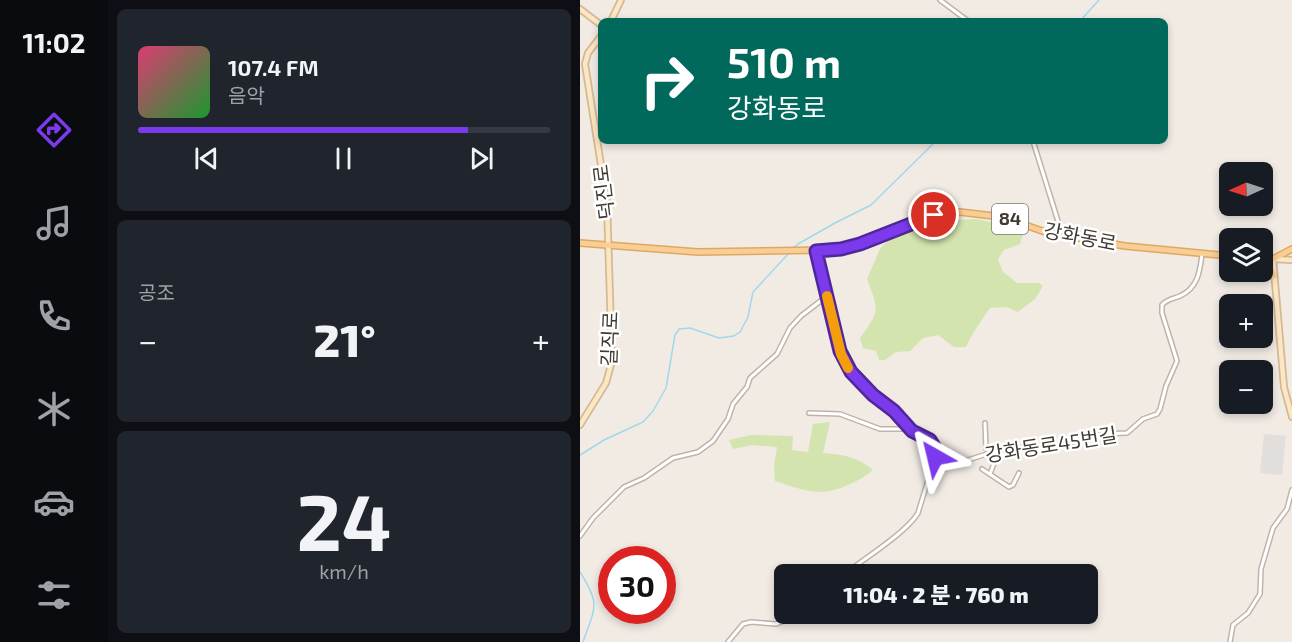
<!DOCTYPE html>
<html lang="ko">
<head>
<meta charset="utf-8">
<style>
	body { margin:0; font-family:"Exo 2","Noto Sans KR",sans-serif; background:#20242c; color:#f1f3f6; height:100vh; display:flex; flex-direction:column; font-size:22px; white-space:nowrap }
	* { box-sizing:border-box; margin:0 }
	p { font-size:20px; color:#9ea1a6 }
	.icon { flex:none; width:33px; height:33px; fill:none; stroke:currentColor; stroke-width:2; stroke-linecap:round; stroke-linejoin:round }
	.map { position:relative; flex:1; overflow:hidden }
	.side { display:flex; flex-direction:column; gap:9px; padding:9px; background:#0d0f14; width:472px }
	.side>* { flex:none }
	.banner { position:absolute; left:18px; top:18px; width:570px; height:126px; border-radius:9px; box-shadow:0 3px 9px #0003; background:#00695c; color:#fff; overflow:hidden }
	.needle { width:39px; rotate:267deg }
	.buttons { position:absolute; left:639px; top:162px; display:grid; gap:12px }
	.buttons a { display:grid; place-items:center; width:54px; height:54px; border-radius:9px; background:#171b24; box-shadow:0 3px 9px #0003; font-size:30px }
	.speed { position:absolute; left:18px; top:546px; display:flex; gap:12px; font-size:30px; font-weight:700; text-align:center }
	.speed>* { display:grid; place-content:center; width:78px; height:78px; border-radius:50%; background:#171b24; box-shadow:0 3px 9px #0003; line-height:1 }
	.speed .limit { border:9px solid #d22; background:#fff; color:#111 }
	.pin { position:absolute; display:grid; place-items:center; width:51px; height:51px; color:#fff; margin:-26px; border:3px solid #fff; border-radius:50%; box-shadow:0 2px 6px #0007 }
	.me { position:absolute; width:66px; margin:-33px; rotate:323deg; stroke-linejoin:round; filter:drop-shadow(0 0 4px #0008) }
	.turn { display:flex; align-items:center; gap:21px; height:126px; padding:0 30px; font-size:27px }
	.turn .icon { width:78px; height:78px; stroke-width:2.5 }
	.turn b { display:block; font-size:42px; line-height:51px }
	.big { font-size:45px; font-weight:800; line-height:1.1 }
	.side .tile { flex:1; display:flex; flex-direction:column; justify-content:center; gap:9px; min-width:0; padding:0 21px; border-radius:9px; background:#20242c }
	.side .dial { align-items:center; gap:0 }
	.dial b { font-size:78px; line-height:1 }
	.song { display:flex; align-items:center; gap:18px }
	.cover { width:72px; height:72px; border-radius:9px; background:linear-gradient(135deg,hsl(340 70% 55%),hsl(130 70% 35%)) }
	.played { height:6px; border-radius:3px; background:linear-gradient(90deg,#7c3aed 80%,#363941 80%) }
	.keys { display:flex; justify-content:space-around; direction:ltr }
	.heat { display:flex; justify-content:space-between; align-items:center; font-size:33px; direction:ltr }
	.trip { position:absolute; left:194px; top:564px; width:324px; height:60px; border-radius:9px; background:#171b24; box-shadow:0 3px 9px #0003; font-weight:800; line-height:60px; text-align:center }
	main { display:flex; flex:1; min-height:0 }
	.tab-bar { display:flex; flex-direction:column; width:108px; justify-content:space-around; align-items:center; background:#090b0e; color:#9ea1a6 }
	.tab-bar .icon { width:42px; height:42px }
	.tab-bar .on { color:#7c3aed }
	.tab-bar b { font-size:27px; color:#f1f3f6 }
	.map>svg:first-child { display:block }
</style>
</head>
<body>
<main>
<nav class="tab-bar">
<b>11:02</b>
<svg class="icon on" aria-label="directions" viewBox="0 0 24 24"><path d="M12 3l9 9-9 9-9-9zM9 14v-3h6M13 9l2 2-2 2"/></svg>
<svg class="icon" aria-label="music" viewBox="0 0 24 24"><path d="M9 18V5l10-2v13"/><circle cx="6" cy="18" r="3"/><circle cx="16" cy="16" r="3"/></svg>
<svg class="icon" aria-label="phone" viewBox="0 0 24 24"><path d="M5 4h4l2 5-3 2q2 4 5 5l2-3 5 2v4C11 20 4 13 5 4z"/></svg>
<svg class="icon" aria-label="climate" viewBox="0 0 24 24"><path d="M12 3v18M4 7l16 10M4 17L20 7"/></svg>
<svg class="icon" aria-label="car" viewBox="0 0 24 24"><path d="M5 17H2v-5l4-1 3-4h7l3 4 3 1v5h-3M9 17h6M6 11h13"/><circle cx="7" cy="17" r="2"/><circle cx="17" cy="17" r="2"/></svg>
<svg class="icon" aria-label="filters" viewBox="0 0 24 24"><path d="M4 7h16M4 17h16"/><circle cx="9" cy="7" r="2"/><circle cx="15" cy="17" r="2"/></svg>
</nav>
<section class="side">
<div class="tile">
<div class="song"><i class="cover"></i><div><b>107.4 FM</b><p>음악</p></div></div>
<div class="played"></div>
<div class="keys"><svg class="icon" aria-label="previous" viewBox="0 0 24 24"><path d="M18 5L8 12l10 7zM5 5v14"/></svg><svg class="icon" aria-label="pause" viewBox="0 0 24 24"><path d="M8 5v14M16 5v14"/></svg><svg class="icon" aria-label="next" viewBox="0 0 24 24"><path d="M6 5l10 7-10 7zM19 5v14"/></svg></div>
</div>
<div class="tile"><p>공조</p>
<div class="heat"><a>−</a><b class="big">21°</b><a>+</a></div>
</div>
<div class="tile dial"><b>24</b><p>km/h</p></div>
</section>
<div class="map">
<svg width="712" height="642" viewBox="0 0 712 642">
	<rect width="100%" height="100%" fill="#f1ebe4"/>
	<g fill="#d3e4ae">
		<path d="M396 219 421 224 443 234 440 244 424 250 418 259 423 272 437 283H459L463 286 455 299 438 312 427 307 410 308 393 333 386 347H374L358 335 343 338 330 351 316 352 305 360H299L296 351 283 348 280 338C300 311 299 310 287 279L300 249 309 239 348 221Z"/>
		<path d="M250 422 243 453C264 455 276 456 293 470 285 477 277 481 268 485 240 498 223 490 195 481L194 465 197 447 172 445 153 449 149 440 171 435 213 436 212 450 228 452 233 424Z"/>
	</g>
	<path fill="#e2dedc" d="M684 434 706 436 702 475 680 473Z"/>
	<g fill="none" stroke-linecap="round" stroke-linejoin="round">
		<g stroke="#a2d8ec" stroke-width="1.5">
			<path d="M500 21 519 0"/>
			<path d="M212 249 218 244 255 223 291 205 356 141"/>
			<path d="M0 455 24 440 63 422 73 411 86 388 95 335 99 329 110 328 139 338 154 336 160 332 168 317 173 292 209 253"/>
			<path d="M0 572C21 605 15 607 3 642"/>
		</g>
		<g stroke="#bfb4aa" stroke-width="6">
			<g id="street">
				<path d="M360 0 388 21"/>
				<path d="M453 141 482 234"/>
				<path d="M236 251 260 351C268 379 295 394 315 412 321 417 325 424 331 430 342 441 351 435 356 454L338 513C327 532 283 560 264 574"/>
				<path d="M229 413 260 414 300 429H330"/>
				<path d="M405 423 406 449 412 451"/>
				<path d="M408 453 416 458 410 474"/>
				<path d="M356 454 362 452 379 461H385L425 448 476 447 520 434 547 433 563 419 577 414 580 409 586 386 597 361 582 313V305C587 299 593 299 600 296 618 288 620 271 622 254"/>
				<path d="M402 469 429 487 433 485 439 473"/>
				<path d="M0 536 13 518 44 487 64 478 93 458 118 452 133 441 148 419 153 404 167 387 170 378 197 354 210 328 221 316 247 296"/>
				<path d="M148 642 163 624 171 622 196 624 206 620 217 614"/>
				<path d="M650 642 653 625 668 613 680 594 681 569 693 528 707 509 712 490"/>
			</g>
		</g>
		<g stroke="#d2ba97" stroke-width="8">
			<g id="secondary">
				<path d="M0 9 21 25"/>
				<path d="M31 21 41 0"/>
				<path d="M712 260 693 259 704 387 712 417"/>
				<path d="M0 425 26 383 32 361 27 203 5 64 8 53 21 36"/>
			</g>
		</g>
		<g stroke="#dda866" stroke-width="8">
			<g id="primary">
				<path d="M0 243 118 252 246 250 267 248 285 242 345 217 380 212 422 217 468 233 545 246 650 256"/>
				<path d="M682 258 693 259 712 249"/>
				<path d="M682 261 690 267 694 276"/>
			</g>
		</g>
		<use href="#street" stroke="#fff" stroke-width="3"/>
		<use href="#secondary" stroke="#fce6c3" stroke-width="4.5"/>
		<use href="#primary" stroke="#f9ce95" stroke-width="5"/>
	</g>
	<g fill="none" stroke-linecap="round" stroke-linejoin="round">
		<g stroke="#51269a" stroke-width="15">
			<path id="route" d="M354 215 280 244 261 249 236 251 260 351 271 372 293 395 314 411 332 431 350 440 355 448V457"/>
		</g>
		<use href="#route" stroke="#7c3aed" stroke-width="10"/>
		<path stroke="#f59e0b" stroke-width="10" d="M247 296 261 354 268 368"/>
	</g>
	<g text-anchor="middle" stroke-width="5" stroke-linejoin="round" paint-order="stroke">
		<rect fill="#fff" stroke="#7b7671" stroke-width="1.5" x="412" y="204" width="36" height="30" rx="4.5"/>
		<g font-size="18" font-weight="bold" fill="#423b34">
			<text x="430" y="225">84</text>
		</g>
		<g font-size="20" fill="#423b34" stroke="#fff">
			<text transform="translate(24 192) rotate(-97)" y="7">덕진로</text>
			<text transform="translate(500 237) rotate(11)" y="7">강화동로</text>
			<text transform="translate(30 339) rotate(-88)" y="7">길직로</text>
			<text transform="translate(471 445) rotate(-9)" y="7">강화동로45번길</text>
		</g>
	</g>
</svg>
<div class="buttons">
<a><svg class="needle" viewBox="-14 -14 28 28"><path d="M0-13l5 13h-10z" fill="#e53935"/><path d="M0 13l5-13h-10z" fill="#9ea1a6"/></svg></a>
<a><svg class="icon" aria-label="layers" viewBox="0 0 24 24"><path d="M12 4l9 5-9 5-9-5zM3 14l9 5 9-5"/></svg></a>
<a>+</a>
<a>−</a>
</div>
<div class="speed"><div class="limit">30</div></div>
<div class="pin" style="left:354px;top:215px;background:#d93025"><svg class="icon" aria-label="arrive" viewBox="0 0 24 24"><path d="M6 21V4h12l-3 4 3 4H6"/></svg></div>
<svg class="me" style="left:355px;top:457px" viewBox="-20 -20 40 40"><path d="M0-17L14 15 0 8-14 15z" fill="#7c3aed" stroke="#fff" stroke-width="4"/></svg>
<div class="trip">11:04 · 2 분 · 760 m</div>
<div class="banner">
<div class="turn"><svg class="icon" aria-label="right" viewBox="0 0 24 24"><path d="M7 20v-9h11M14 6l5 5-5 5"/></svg><div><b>510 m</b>강화동로</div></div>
</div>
</div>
</main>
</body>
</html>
